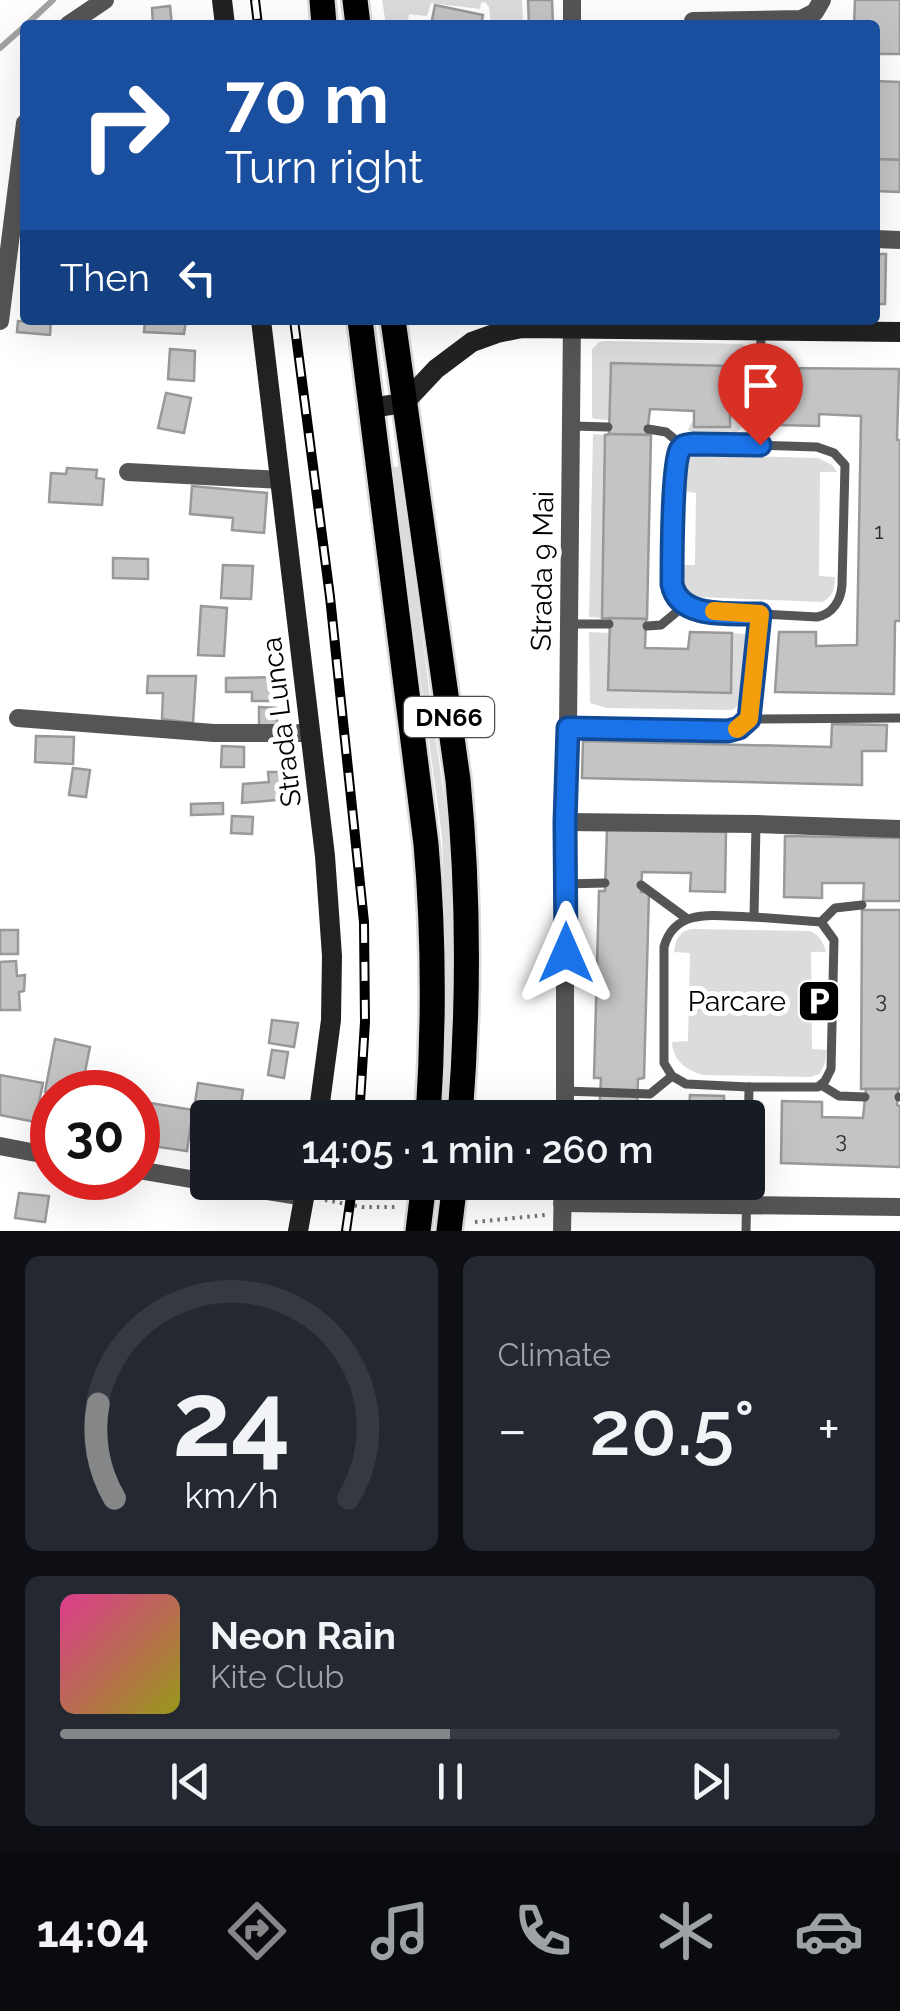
<!DOCTYPE html>
<html lang="en">
<head>
<meta charset="utf-8">
<style>
	body { margin:0; font-family:Raleway,sans-serif; background:#242831; color:#f1f3f6; height:100vh; display:flex; flex-direction:column; font-size:38px; white-space:nowrap }
	* { box-sizing:border-box; margin:0 }
	p { font-size:32px; color:#9ea1a6 }
	.icon { flex:none; width:55px; height:55px; fill:none; stroke:currentColor; stroke-width:2; stroke-linecap:round; stroke-linejoin:round }
	.map { position:relative; height:1231px; overflow:hidden }
	.panel { display:flex; flex-direction:column; gap:25px; padding:25px; background:#0d0f14; flex:1 }
	.panel>* { flex:none }
	.hud { position:absolute; left:20px; top:20px; width:860px; height:305px; border-radius:10px; box-shadow:0 10px 40px #0002; background:#1a4fa0; color:#fff; overflow:hidden }
	.speed { position:absolute; left:30px; top:1070px; display:flex; gap:20px; font-size:50px; font-weight:700; text-align:center }
	.speed>* { display:grid; place-content:center; width:130px; height:130px; border-radius:50%; background:#171b24; box-shadow:0 10px 40px #0002; line-height:1 }
	.speed .limit { border:15px solid #d22; background:#fff; color:#111 }
	.pin { position:absolute; display:grid; place-items:center; width:85px; height:85px; color:#fff; margin:-102px -42px; border-radius:50% 50% 50% 0; rotate:-45deg; box-shadow:0 0 10px #0007 }
	.pin .icon { rotate:45deg }
	.me { position:absolute; width:110px; margin:-55px; rotate:0deg; stroke-linejoin:round; filter:drop-shadow(0 0 8px #0008) }
	.turn { display:flex; align-items:center; gap:35px; height:210px; padding:0 40px; font-size:45px }
	.turn .icon { width:130px; height:130px; stroke-width:2.5 }
	.turn b { display:block; font-size:70px; line-height:85px }
	.then { display:flex; align-items:center; height:95px; padding:0 40px; background:#0003; gap:20px; font-size:38px }
	.big { font-size:75px; font-weight:600; line-height:1.1 }
	.panel .widget { flex:1; display:flex; flex-direction:column; justify-content:center; gap:15px; min-width:0; padding:0 35px; border-radius:15px; background:#242831 }
	.panel .dial { align-items:center; gap:0 }
	.dial svg { height:260px; overflow:visible; fill:none; stroke:#363941; stroke-width:7; stroke-linecap:round; text-anchor:middle }
	.dial text { fill:#f1f3f6; stroke:none }
	.song { display:flex; align-items:center; gap:30px }
	.cover { width:120px; height:120px; border-radius:15px; background:linear-gradient(135deg,hsl(330 70% 55%),hsl(60 70% 35%)) }
	.played { height:10px; border-radius:5px; background:linear-gradient(90deg,#858687 50%,#363941 50%) }
	.keys { display:flex; justify-content:space-around; direction:ltr }
	.heat { display:flex; justify-content:space-between; align-items:center; font-size:55px; direction:ltr }
	.panel .tiles { flex:1; display:grid; gap:25px; grid-template-columns:1fr 1fr }
	.widget:last-child { grid-column:span 2 }
	.trip { position:absolute; left:190px; top:1100px; width:575px; height:100px; border-radius:10px; background:#171b24; box-shadow:0 10px 40px #0002; font-weight:600; line-height:100px; text-align:center }
	.dock { display:flex; height:160px; justify-content:space-around; align-items:center; background:#090b0e; color:#9ea1a6 }
	.dock .icon { width:70px; height:70px }
	.dock .on { color:#858687 }
	.dock b { font-size:45px; color:#f1f3f6 }
	.map>svg:first-child { display:block }
</style>
</head>
<body>
<div class="map">
<svg width="900" height="1231" viewBox="0 0 900 1231">
	<rect width="100%" height="100%" fill="#fff"/>
	<g fill="#dcdcdc">
		<path d="M382 0H522L523 25H491L489 7 485 2 481 3 480 9 431 3 427 16 409 14 407 25H386Z"/>
		<path d="M606 341 742 344 745 347 746 420C738 442 716 435 696 436L688 430 693 420 694 427H730L729 366 611 363 609 420 594 419 592 417V349L599 342Z"/>
		<path d="M593 434 605 435 602 618 589 617Z"/>
		<path d="M698 455 818 458 832 465 837 472H820L819 576 835 577C835 588 833 597 822 602L697 597C680 591 680 581 681 565H695L696 493 682 491 683 471 690 458Z"/>
		<path d="M401 466 430 698 451 844 454 981 448 1117H440L446 947 442 837 392 467Z"/>
		<path d="M589 632 609 633 608 690 731 692 732 633 745 634 746 690C745 698 739 707 732 710L606 708 590 703Z"/>
		<path d="M692 929 810 931C820 935 823 942 826 952H811L812 1049 827 1050 825 1063 820 1074 811 1077 704 1075C687 1071 673 1061 672 1042L688 1041 690 953 674 952C676 939 678 932 692 929Z"/>
	</g>
	<g fill="none" stroke-linecap="round" stroke-linejoin="round">
		<g stroke="#a3a3a3" stroke-width="6">
			<path d="M26 25 53 0"/>
			<path d="M0 48 25 26"/>
		</g>
	</g>
	<g fill="#c4c4c4" stroke="#999" stroke-width="2.5">
		<path d="M528 0H552L553 25H529Z"/>
		<path d="M855 0H900V54H875V25H854Z"/>
		<path d="M435 5 483 15 481 25H431Z"/>
		<path d="M170 6 172 25H153L152 8Z"/>
		<path d="M875 81 900 82V160L875 159Z"/>
		<path d="M875 159 900 160V192L875 191Z"/>
		<path d="M875 254H886L885 304H875Z"/>
		<path d="M39 320H51L50 335 17 332 18 321 39 323Z"/>
		<path d="M145 320H191H186L184 334 144 332Z"/>
		<path d="M170 349 195 351 194 381 168 379Z"/>
		<path d="M611 363 730 366V427H694V411L650 409 647 435 609 434Z"/>
		<path d="M778 368 899 369 897 440H900V621H895L894 694 775 692 779 632H816V646L857 645 861 416 819 414V426L778 425Z"/>
		<path d="M166 393 191 398 184 433 158 428Z"/>
		<path d="M609 434 651 435 647 619 602 618 605 435Z"/>
		<path d="M67 468 97 470 96 478 104 479 102 505 49 502 51 473 66 474Z"/>
		<path d="M192 486 267 493 264 533 232 530 233 518 190 514Z"/>
		<path d="M113 558 148 559V579L113 578Z"/>
		<path d="M223 565 253 566 251 599 221 598Z"/>
		<path d="M201 606 227 608 224 656 198 655Z"/>
		<path d="M610 618 646 619 645 648 688 649 690 632 732 633 731 693 608 690Z"/>
		<path d="M148 676H196L193 723 162 719 163 693H147Z"/>
		<path d="M278 677V701H252V692H226V678Z"/>
		<path d="M259 707 277 708V729H259Z"/>
		<path d="M832 724 887 725 886 751H862V785L582 778 583 741 831 747Z"/>
		<path d="M36 736 74 737 73 764 35 762Z"/>
		<path d="M222 746 244 747V767H221Z"/>
		<path d="M73 768 90 770 86 797 69 795Z"/>
		<path d="M268 772H285L288 799 242 803 243 784 269 782Z"/>
		<path d="M223 803V814L191 815V804Z"/>
		<path d="M232 816 253 817 252 834 231 833Z"/>
		<path d="M607 829 726 832 725 892 690 891 691 873 642 872 641 892H649L644 1078 638 1079 637 1109 689 1111 690 1095 724 1096V1118H599L601 1078H594L599 891H605Z"/>
		<path d="M785 836 900 838V901H863L864 883H822V898L784 897Z"/>
		<path d="M862 910H900V1089H861Z"/>
		<rect x="0" y="930" width="18" height="24"/>
		<path d="M16 961 17 976 25 975 24 991 19 992 20 1010H0V962Z"/>
		<path d="M272 1020 298 1023 294 1047 269 1043Z"/>
		<path d="M55 1039 90 1047 81 1092H45Z"/>
		<path d="M272 1050 288 1052 284 1078 268 1075Z"/>
		<path d="M0 1075 43 1083 35 1122 0 1115Z"/>
		<path d="M198 1083 243 1090 239 1118H208V1138L190 1135Z"/>
		<path d="M866 1089H898L897 1105 900 1106V1167L781 1163 782 1101 822 1102V1117L863 1118Z"/>
		<path d="M138 1101 193 1110 187 1151 138 1144Z"/>
		<path d="M19 1193 49 1196 45 1222 15 1218Z"/>
	</g>
	<g fill="none" stroke-linecap="round" stroke-linejoin="round">
		<g stroke="#dbdbdb" stroke-width="30">
			<g id="primary">
				<path d="M322 0 324 25"/>
				<path d="M355 0 358 25"/>
				<path d="M360 320 426 844C434 935 434 1027 428 1118"/>
				<path d="M393 320 458 780C469 893 469 1004 460 1118"/>
				<path d="M418 1231 424 1182"/>
				<path d="M449 1231 455 1182"/>
			</g>
		</g>
		<g stroke="#777" stroke-width="4" stroke-dasharray="2.5 5" stroke-linecap="butt">
			<path d="M325 1200 362 1207H399"/>
			<path d="M475 1222 545 1215"/>
		</g>
		<g stroke="#555" stroke-width="9">
			<path d="M572 426 608 427"/>
			<path d="M648 429 666 432 683 446"/>
			<path d="M693 443 817 447 834 453 845 465 842 585C841 600 833 614 817 617L706 611C689 609 675 603 672 584L676 462 681 448Z"/>
			<path d="M760 445 761 320"/>
			<path d="M569 624H609"/>
			<path d="M647 626 661 625 685 605"/>
			<path d="M749 719 760 614"/>
			<path d="M568 728 728 731 739 728 749 719 900 718"/>
			<path d="M565 884 605 883"/>
			<path d="M641 885 686 918"/>
			<path d="M754 917 821 922 834 940 831 1069 825 1081 818 1087H749L686 1084 672 1076 664 1063V947C675 905 720 917 754 917Z"/>
			<path d="M754 917 756 825"/>
			<path d="M821 922 835 908 862 905"/>
			<path d="M821 1085 839 1096 865 1097"/>
			<path d="M565 1091 650 1094 672 1076"/>
			<path d="M899 1097H900"/>
			<path d="M748 1153 749 1087"/>
			<path d="M746 1231 747 1182"/>
		</g>
		<g stroke="#555" stroke-width="18">
			<path d="M572 0V25"/>
			<path d="M693 21 801 19 815 12 822 0"/>
			<path d="M68 25 105 0"/>
			<path d="M875 239 900 240"/>
			<path d="M0 321 25 123"/>
			<path d="M128 472 281 480"/>
			<path d="M18 718 214 733H310"/>
			<path d="M565 822 756 824 900 829"/>
			<path d="M565 1118V822L568 728 572 320"/>
			<path d="M0 1146 52 1156"/>
			<path d="M138 1170 208 1182"/>
			<path d="M210 1182 305 1197"/>
			<path d="M562 1203 900 1207"/>
			<path d="M562 1231 563 1182"/>
		</g>
		<g stroke="#222" stroke-width="20">
			<path d="M222 0 225 25"/>
			<path d="M261 320 325 856 332 956 331 1020 318 1118"/>
			<path d="M370 408 404 403 436 369 472 342 497 333 522 328 900 332"/>
			<path d="M298 1231 307 1182"/>
		</g>
		<use href="#primary" stroke="#000" stroke-width="25"/>
		<g stroke="#000" stroke-width="10">
			<g id="rail">
				<path d="M255 0 258 25"/>
				<path d="M294 320 330 597 364 922 365 1022 359 1118"/>
				<path d="M346 1231 353 1182"/>
			</g>
		</g>
		<use href="#rail" stroke="#fff" stroke-width="6" stroke-dasharray="19" stroke-linecap="butt"/>
	</g>
	<g fill="none" stroke-linecap="round" stroke-linejoin="round">
		<g stroke="#114b97" stroke-width="25">
			<path id="route" d="M566 953 565 822 568 728 728 731 739 728 749 719 760 614C731 613 679 620 672 584 672 563 672 463 680 450 684 444 686 445 693 444L760 445"/>
		</g>
		<use href="#route" stroke="#1a73e8" stroke-width="18"/>
		<path stroke="#f59e0b" stroke-width="18" d="M714 611 760 614 749 719 737 729"/>
	</g>
	<defs>
		<g id="parking-square" transform="scale(2.25)"><rect x="-9" y="-9" width="18" height="18" rx="4" fill="#000" stroke="#fff"/><path d="M-3.5-5.5H1a3.5 3.5 0 0 1 0 7H-1V5.5H-3.5ZM-1-3.4V-.6H.8a1.4 1.4 0 0 0 0-2.8Z" fill="#fff"/></g>
	</defs>
	<g fill-rule="evenodd">
		<use href="#parking-square" x="819" y="1001"/>
	</g>
	<g text-anchor="middle" stroke-width="10" stroke-linejoin="round" paint-order="stroke">
		<g font-size="22" fill="#313131">
			<text x="879" y="539">1</text>
			<text x="881" y="1008">3</text>
			<text x="841" y="1148">3</text>
		</g>
		<rect fill="#fff" stroke="#4c4c4c" stroke-width="2.5" x="404" y="697" width="90" height="40" rx="8"/>
		<g font-size="25" font-weight="bold" fill="#000">
			<text x="449" y="726">DN66</text>
		</g>
		<g font-size="28" fill="#000" stroke="#fff">
			<text transform="translate(542 571) rotate(-89)" y="10">Strada 9 Mai</text>
			<text transform="translate(281 722) rotate(-97)" y="10">Strada Lunca</text>
		</g>
		<g font-size="28" fill="#000" stroke="#fff" text-anchor="end">
			<text x="786" y="1011">Parcare</text>
		</g>
	</g>
</svg>
<div class="speed"><div class="limit">30</div></div>
<div class="pin" style="left:760px;top:445px;background:#d93025"><svg class="icon" aria-label="arrive" viewBox="0 0 24 24"><path d="M6 21V4h12l-3 4 3 4H6"/></svg></div>
<svg class="me" style="left:566px;top:953px" viewBox="-20 -20 40 40"><path d="M0-17L14 15 0 8-14 15z" fill="#1a73e8" stroke="#fff" stroke-width="4"/></svg>
<div class="trip">14:05 · 1 min · 260 m</div>
<div class="hud">
<div class="turn"><svg class="icon" aria-label="right" viewBox="0 0 24 24"><path d="M7 20v-9h11M14 6l5 5-5 5"/></svg><div><b>70 m</b>Turn right</div></div>
<div class="then">Then<svg class="icon" aria-label="left" viewBox="0 0 24 24"><path d="M17 20v-9H6M10 6l-5 5 5 5"/></svg></div>
</div>
</div>
<section class="panel">
<div class="tiles">
<div class="widget dial"><svg viewBox="0 0 100 80">
<path d="M14 69A42 42 0 1 1 86 69"/>
<path d="M14 69A42 42 0 0 1 9 40" stroke="#858687"/>
<text x="50" y="56" font-size="32" font-weight="700">24</text>
<text x="50" y="72" font-size="11">km/h</text>
</svg></div>
<div class="widget"><p>Climate</p>
<div class="heat"><a>−</a><b class="big">20.5°</b><a>+</a></div>
</div>
<div class="widget">
<div class="song"><i class="cover"></i><div><b>Neon Rain</b><p>Kite Club</p></div></div>
<div class="played"></div>
<div class="keys"><svg class="icon" aria-label="previous" viewBox="0 0 24 24"><path d="M18 5L8 12l10 7zM5 5v14"/></svg><svg class="icon" aria-label="pause" viewBox="0 0 24 24"><path d="M8 5v14M16 5v14"/></svg><svg class="icon" aria-label="next" viewBox="0 0 24 24"><path d="M6 5l10 7-10 7zM19 5v14"/></svg></div>
</div>
</div>
</section>
<nav class="dock">
<b>14:04</b>
<svg class="icon on" aria-label="directions" viewBox="0 0 24 24"><path d="M12 3l9 9-9 9-9-9zM9 14v-3h6M13 9l2 2-2 2"/></svg>
<svg class="icon" aria-label="music" viewBox="0 0 24 24"><path d="M9 18V5l10-2v13"/><circle cx="6" cy="18" r="3"/><circle cx="16" cy="16" r="3"/></svg>
<svg class="icon" aria-label="phone" viewBox="0 0 24 24"><path d="M5 4h4l2 5-3 2q2 4 5 5l2-3 5 2v4C11 20 4 13 5 4z"/></svg>
<svg class="icon" aria-label="climate" viewBox="0 0 24 24"><path d="M12 3v18M4 7l16 10M4 17L20 7"/></svg>
<svg class="icon" aria-label="car" viewBox="0 0 24 24"><path d="M5 17H2v-5l4-1 3-4h7l3 4 3 1v5h-3M9 17h6M6 11h13"/><circle cx="7" cy="17" r="2"/><circle cx="17" cy="17" r="2"/></svg>
</nav>
</body>
</html>
